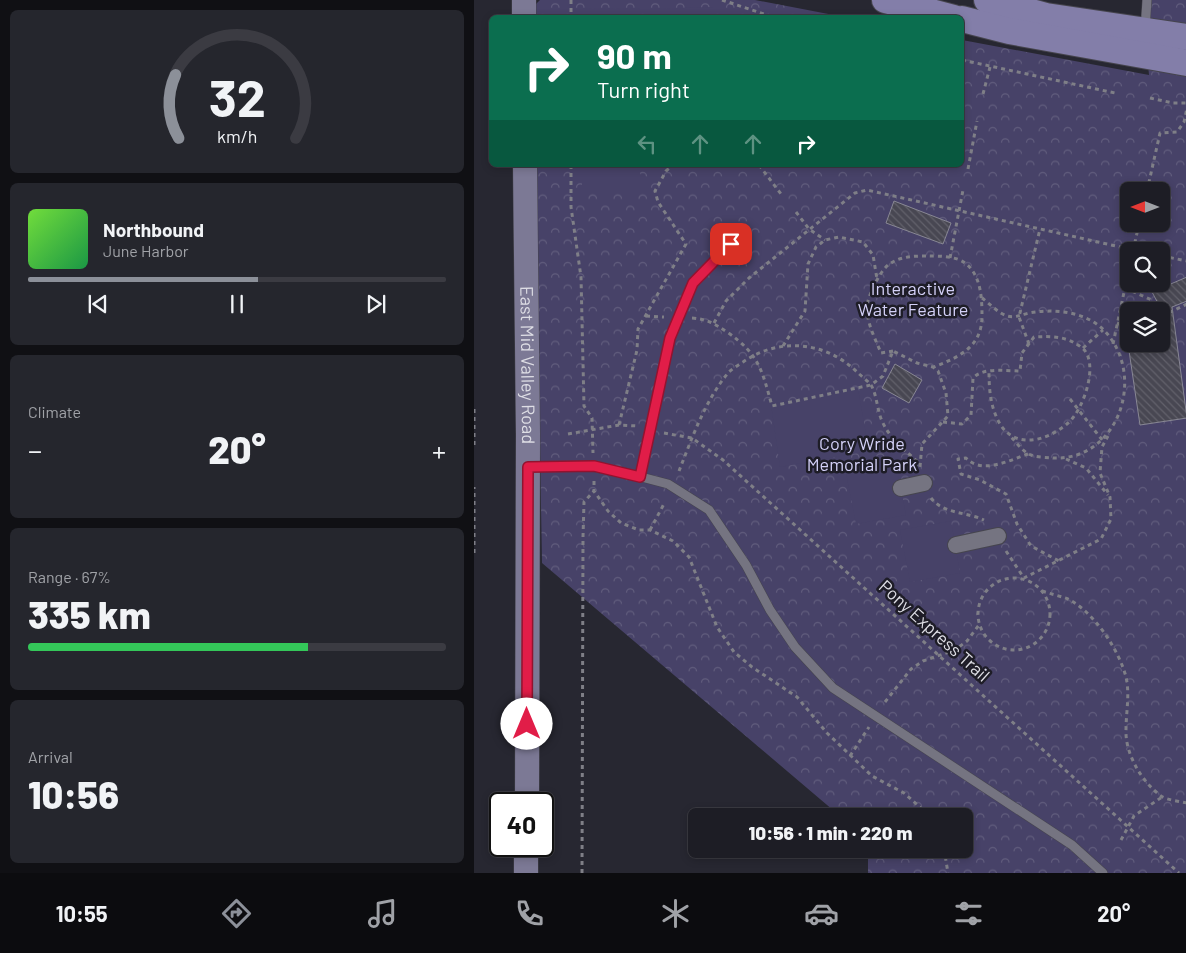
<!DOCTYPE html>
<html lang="en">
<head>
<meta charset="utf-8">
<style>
	body { margin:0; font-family:Barlow,sans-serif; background:#25262d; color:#f1f3f6; height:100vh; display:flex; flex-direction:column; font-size:19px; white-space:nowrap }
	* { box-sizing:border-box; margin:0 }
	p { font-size:16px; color:#a0a2a7 }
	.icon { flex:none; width:28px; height:28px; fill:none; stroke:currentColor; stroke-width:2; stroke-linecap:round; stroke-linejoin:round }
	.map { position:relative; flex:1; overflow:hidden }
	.side { display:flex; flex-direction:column; gap:10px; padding:10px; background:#101014; width:474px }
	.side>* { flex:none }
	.guide { position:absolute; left:15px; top:15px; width:475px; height:152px; border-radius:8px; box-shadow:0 2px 8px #0003,0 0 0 1px #3b3b42; background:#0b6e4f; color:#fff; overflow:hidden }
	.needle { width:32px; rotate:270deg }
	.controls { position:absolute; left:646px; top:182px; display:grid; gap:10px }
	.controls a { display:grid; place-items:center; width:50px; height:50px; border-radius:8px; background:#1d1d25; box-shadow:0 2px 8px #0003,0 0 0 1px #3b3b42; font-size:25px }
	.speed { position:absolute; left:15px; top:792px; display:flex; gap:10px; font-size:25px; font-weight:700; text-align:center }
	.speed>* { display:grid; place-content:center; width:65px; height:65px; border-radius:50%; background:#1d1d25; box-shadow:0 2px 8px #0003,0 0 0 1px #3b3b42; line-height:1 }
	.speed .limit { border:2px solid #111; border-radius:8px; background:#fff; color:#111 }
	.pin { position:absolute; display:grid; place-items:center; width:42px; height:42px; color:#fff; margin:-21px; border-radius:10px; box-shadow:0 2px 8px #0006 }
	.me { position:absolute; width:55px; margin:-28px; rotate:0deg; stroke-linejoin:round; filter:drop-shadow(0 0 4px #0008) }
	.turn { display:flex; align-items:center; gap:18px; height:105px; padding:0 25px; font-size:22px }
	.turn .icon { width:65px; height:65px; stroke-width:2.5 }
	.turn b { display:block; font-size:35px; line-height:42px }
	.lanes { display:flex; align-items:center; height:48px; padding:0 25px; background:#0003; justify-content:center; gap:25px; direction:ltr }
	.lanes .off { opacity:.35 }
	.big { font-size:38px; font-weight:800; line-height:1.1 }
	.side .card { flex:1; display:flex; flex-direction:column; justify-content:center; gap:8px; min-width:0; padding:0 18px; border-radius:8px; background:#25262d }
	.side .dial { align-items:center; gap:0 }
	.dial svg { height:130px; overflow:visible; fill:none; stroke:#3b3b42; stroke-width:7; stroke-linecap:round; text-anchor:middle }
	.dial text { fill:#f1f3f6; stroke:none }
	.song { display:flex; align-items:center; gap:15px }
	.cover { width:60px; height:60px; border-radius:8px; background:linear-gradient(135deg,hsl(100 70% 55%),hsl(140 70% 35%)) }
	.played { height:5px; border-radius:2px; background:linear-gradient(90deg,#8c9099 55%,#3b3b42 55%) }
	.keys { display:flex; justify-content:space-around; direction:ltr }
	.heat { display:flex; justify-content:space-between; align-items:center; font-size:28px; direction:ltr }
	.charge { height:8px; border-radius:4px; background:linear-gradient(90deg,#34c759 67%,#3b3b42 0) }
	.trip { position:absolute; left:214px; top:808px; width:285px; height:50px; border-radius:8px; background:#1d1d25; box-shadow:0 2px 8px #0003,0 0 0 1px #3b3b42; font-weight:800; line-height:50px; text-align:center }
	.tabs { display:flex; height:80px; justify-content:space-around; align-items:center; background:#0c0c0f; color:#a0a2a7 }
	.tabs .icon { width:35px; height:35px }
	.tabs .current { color:#8c9099 }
	.tabs b { font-size:22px; color:#f1f3f6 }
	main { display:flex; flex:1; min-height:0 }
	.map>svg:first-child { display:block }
</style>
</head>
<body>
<main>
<section class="side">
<div class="card dial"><svg viewBox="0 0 100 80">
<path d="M14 69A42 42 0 1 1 86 69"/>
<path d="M14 69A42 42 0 0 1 12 30" stroke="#8c9099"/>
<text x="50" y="56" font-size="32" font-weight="700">32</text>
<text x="50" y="72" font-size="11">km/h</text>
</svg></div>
<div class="card">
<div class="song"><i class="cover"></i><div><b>Northbound</b><p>June Harbor</p></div></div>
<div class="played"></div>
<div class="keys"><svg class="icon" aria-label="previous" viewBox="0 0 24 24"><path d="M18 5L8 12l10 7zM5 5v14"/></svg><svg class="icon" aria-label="pause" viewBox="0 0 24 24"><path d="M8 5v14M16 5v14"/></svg><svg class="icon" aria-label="next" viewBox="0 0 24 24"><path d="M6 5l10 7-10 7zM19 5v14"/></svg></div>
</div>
<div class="card"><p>Climate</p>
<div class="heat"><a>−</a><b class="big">20°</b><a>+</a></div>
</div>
<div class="card"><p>Range · 67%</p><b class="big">335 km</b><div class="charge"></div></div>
<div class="card"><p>Arrival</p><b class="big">10:56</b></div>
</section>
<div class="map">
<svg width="713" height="873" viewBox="0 0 713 873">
	<defs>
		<pattern id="park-crowns" width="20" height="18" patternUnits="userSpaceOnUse" patternTransform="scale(1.25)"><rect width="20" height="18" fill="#474268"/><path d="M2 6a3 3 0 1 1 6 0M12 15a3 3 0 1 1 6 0" fill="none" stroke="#615d7d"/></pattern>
		<pattern id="building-back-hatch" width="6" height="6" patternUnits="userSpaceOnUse" patternTransform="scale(1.25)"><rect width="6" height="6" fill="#484752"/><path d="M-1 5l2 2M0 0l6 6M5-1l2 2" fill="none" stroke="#62616b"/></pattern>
	</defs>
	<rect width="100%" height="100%" fill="#272731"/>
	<g fill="url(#park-crowns)" fill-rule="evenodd">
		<path d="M66 0H281L370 17 59 18 58 8Z"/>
		<path d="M673 0H712V873H394V849H490V816H366L68 563 61 165H488V40L675 75 671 31ZM655 191H688V224H655ZM655 251H688V284H655ZM655 311H688V344H655Z"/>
	</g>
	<g fill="#474268">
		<path d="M239 7V17H180V9Z"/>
		<path d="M166 8V17H108V9Z"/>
		<rect x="108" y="165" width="58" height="26"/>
		<path d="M384 389 395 451 306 467 297 404Z"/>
		<path d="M422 464 432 515 382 524 372 473Z"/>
		<path d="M477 521 486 573 436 582 426 530Z"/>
	</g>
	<g fill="url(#building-back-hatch)" stroke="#888794">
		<path d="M420 201 477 223 469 244 412 223Z"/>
		<path d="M713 277V301L698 307 713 418 666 425 654 344H688V311L678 292Z"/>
		<path d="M421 364 448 380 435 403 408 388Z"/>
	</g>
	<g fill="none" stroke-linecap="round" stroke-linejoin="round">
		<g stroke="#46454e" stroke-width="10">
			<g id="lane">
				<path d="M671 30 673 0"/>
				<path d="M54 467H120L152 473 194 484 235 510 272 565 296 610 321 647 359 688 598 845 629 873"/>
				<path d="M166 477 196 338 219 283 257 244"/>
			</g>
		</g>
		<g stroke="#46454e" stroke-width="18">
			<g id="street">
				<path d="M427 488 450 483"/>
				<path d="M482 545 524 536"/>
			</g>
		</g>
		<g stroke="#46454e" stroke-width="25">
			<g id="secondary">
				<path d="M50 18V0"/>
				<path id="s1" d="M51 165 54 434 53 804"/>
				<path d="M52 873V846"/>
			</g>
		</g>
		<g stroke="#46454e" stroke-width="28">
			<g id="primary">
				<path d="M411 0 480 18"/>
				<path d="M513 0 572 16 713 37"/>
				<path d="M488 19 535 31 713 63"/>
			</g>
		</g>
		<g stroke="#7f7f87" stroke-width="3" stroke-dasharray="4 4" stroke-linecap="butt">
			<path d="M97 0V18"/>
			<path d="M248 0 302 18"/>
			<path d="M488 60 641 93"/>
			<path d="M509 94 516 67"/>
			<path d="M676 98 699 103H713"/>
			<path d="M97 165V207L107 277 110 406 118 418 119 453"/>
			<path d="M285 165 307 194"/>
			<path d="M494 169 503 121"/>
			<path d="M673 191 686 133 703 132 710 122 713 108"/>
			<path d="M322 212 335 229 351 240"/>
			<path d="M659 251 665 224"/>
			<path d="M688 256 713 261"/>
			<path d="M476 258 489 190"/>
			<path d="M651 288 680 301 681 311"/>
			<path d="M508 298C515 303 524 313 533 316 541 318 547 315 555 313 583 308 617 312 635 336 671 382 642 461 579 458 571 457 560 458 553 453 547 449 542 442 537 437"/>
			<path d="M172 316 190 317"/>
			<path d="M688 316 713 304"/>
			<path d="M218 318C233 319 241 324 253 332 285 354 288 370 298 406L397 385 409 376 419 351 443 363 459 367 464 371 472 393 474 416 448 444 446 467"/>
			<path d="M240 323 252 301 275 278 381 193 393 190 664 251"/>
			<path d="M643 323 655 328"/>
			<path d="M555 344 545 317 566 229"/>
			<path d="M639 344 655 269"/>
			<path d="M309 346 331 311 334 264 342 247 351 240 365 237 389 242 399 255 403 279"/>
			<path d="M609 348 629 330"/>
			<path d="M419 351 407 353C401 338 392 322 393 305 395 294 407 268 417 263 428 256 442 256 454 256 465 256 482 256 491 263 507 275 508 298 508 316 508 347 485 357 460 367"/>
			<path d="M596 399 629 441"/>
			<path d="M0 409V445"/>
			<path d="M469 422 488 424 497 415 499 378C509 367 532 371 546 371L548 353 560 337C578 336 592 336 607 347 627 361 609 411 594 423 571 443 536 451 522 416 516 402 515 387 515 371"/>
			<path d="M145 425 163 350 164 329 212 244 184 202 181 191 192 171 199 165"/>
			<path d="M190 433 218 438 249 460 705 873"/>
			<path d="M94 434 145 425 164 426"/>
			<path d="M554 454C536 460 508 475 492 458L484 459 487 474 506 480 532 494 543 524 557 546 585 561"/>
			<path d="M592 459 612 468 634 495"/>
			<path d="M205 471C218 438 231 401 254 373 258 369 264 365 269 362 305 337 351 341 383 372 387 376 393 380 397 385 403 395 403 410 408 421 416 439 431 450 445 463"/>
			<path d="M120 481V491L134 511 147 523 165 530H176L199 541 215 557 243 627 260 652 278 667 323 697 353 733 398 776 430 793 456 816"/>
			<path d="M457 498C469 514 493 512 510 520"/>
			<path d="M176 530 191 502"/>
			<path d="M532 551 550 578 627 539 637 519 636 497 626 473 628 447 634 436"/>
			<path d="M0 553V487"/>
			<circle cx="540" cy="614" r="36"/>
			<path d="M568 591C577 594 586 596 594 599 620 612 645 650 652 677 656 695 652 712 652 730 651 754 668 782 687 796 693 800 704 801 713 803"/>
			<path d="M411 702 437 669 449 661 481 650 493 641 505 625"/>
			<path d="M376 756 395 727"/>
			<path d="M647 840 660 816 688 797"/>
			<path d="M470 849 474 873"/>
			<path d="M108 873 109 537 110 502 120 491"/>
		</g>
		<use href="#lane" stroke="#757481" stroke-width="9"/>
		<use href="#street" stroke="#757481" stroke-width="16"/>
		<use href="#secondary" stroke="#7c7995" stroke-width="24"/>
		<use href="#primary" stroke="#837ea9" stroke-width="26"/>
	</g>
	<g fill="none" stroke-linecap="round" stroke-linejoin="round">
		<g stroke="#92132f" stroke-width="12">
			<path id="route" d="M53 724 54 467 120 466 166 477 196 338 219 283 257 244"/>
		</g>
		<use href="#route" stroke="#e11d48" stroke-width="9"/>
	</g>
	<g text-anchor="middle" stroke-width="5" stroke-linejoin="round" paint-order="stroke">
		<g font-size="18" fill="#d4d1f8" stroke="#1e1d27">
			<text x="439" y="295">Interactive<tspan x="439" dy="21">Water Feature</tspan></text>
			<text x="388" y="450">Cory Wride<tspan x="388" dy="21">Memorial Park</tspan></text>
		</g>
		<g font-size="18" fill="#dedee5" stroke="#1e1d27">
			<text dy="6" stroke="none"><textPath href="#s1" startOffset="200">East Mid Valley Road</textPath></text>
			<text transform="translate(460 631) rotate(42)" y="6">Pony Express Trail</text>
		</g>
	</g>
</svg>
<div class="controls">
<a><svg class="needle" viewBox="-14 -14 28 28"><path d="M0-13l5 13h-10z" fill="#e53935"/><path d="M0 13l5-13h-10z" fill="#a0a2a7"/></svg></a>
<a><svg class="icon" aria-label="search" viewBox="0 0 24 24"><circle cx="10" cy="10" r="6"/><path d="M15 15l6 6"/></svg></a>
<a><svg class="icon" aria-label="layers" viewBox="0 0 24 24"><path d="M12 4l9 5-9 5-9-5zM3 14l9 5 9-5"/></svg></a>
</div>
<div class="speed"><div class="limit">40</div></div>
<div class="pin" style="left:257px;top:244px;background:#d93025"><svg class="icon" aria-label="arrive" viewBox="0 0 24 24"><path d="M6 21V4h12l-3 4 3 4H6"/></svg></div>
<svg class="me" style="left:53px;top:724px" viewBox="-20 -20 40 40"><circle r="19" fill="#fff"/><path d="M0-13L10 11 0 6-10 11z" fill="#e11d48"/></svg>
<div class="trip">10:56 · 1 min · 220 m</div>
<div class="guide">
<div class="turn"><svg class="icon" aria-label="right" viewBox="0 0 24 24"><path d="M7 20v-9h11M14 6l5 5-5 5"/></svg><div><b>90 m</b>Turn right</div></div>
<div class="lanes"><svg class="icon off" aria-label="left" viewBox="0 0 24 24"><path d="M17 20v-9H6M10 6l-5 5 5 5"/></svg><svg class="icon off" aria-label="ahead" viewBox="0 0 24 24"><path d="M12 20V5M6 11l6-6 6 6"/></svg><svg class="icon off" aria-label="ahead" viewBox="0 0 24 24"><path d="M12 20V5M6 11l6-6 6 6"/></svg><svg class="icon" aria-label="right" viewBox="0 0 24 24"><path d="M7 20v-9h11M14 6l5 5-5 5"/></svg></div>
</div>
</div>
</main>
<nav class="tabs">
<b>10:55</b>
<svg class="icon current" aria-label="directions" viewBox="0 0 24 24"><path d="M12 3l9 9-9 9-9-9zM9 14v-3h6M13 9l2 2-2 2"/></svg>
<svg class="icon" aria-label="music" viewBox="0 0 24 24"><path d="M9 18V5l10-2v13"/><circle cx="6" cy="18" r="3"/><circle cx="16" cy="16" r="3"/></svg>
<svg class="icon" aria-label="phone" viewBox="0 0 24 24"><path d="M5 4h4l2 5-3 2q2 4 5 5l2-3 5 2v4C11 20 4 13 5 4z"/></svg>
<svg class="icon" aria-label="climate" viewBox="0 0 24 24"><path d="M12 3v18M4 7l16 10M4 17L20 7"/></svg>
<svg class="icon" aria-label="car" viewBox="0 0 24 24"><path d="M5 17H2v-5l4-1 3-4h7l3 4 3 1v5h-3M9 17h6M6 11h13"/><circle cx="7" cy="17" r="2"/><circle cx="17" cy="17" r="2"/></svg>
<svg class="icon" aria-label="filters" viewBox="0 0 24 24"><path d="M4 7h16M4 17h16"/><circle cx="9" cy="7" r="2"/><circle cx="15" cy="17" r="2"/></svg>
<b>20°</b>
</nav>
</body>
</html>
